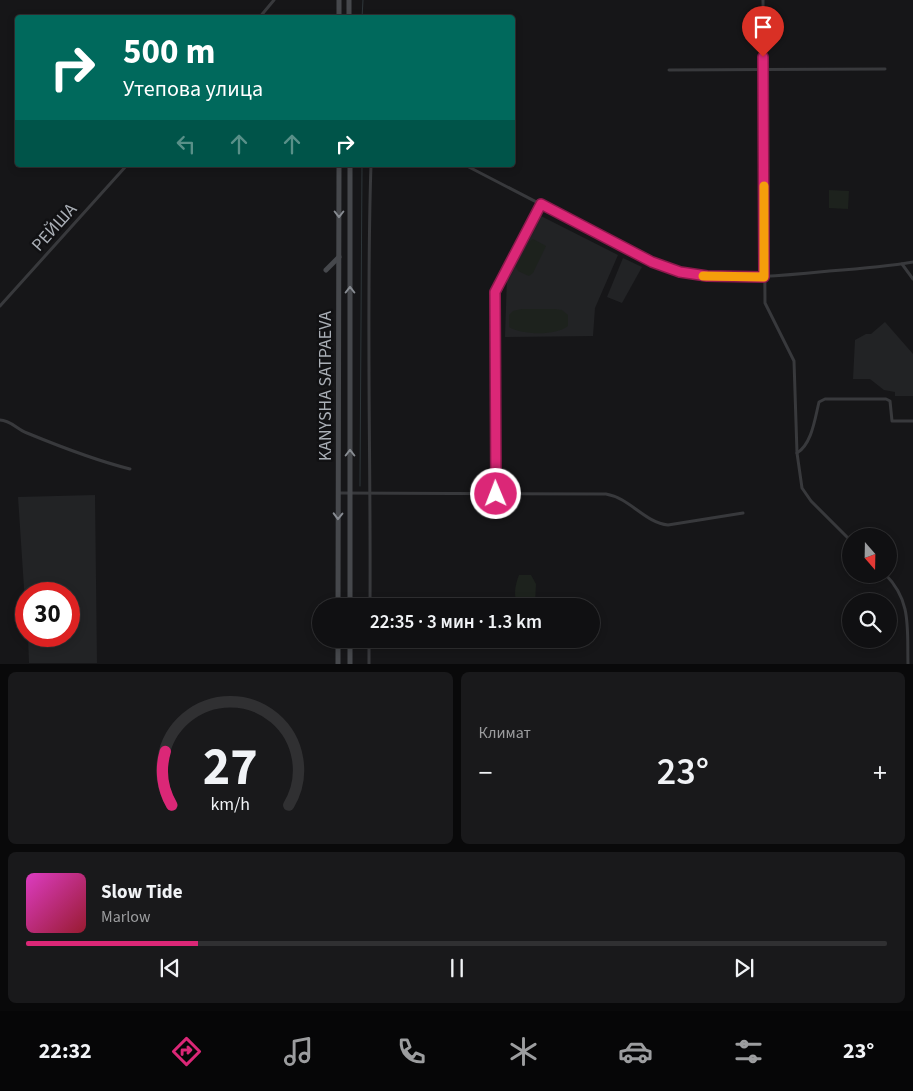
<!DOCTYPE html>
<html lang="ru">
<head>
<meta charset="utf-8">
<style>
	body { margin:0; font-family:"Source Sans 3",sans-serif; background:#19191b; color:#f1f3f6; height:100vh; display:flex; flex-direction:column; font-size:19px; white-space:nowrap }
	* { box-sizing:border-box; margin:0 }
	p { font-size:16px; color:#9c9d9f }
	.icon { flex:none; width:28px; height:28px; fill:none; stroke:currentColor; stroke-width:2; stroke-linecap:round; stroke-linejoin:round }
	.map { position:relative; height:664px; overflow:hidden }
	.panel { display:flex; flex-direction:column; gap:8px; padding:8px; background:#09090a; flex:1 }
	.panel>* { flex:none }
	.hud { position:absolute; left:15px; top:15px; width:500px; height:152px; border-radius:5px; box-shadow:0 2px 8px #0003,0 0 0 1px #303032; background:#00695c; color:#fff; overflow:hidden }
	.needle { width:32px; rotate:160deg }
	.fabs { position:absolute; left:842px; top:528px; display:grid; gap:10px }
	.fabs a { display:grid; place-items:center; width:55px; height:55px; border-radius:50%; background:#101012; box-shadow:0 2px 8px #0003,0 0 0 1px #303032; font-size:25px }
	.speed { position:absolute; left:15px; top:582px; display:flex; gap:10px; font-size:25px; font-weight:700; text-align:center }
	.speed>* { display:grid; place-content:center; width:65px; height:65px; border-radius:50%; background:#101012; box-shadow:0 2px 8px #0003,0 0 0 1px #303032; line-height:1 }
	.speed .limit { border:8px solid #d22; background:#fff; color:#111 }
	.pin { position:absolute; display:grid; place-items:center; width:42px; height:42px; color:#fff; margin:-51px -21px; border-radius:50% 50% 50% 0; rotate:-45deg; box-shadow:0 0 5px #0007 }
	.pin .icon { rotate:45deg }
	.me { position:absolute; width:55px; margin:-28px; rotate:359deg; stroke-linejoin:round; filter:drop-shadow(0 0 4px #0008) }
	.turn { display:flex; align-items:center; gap:18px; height:105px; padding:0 25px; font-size:22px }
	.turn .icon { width:65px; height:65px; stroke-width:2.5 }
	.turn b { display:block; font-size:35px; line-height:42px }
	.lanes { display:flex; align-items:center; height:48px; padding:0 25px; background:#0003; justify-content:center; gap:25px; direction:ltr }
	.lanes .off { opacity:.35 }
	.big { font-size:38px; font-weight:600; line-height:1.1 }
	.panel .tile { flex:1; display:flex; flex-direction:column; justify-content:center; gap:8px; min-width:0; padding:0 18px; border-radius:8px; background:#19191b }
	.panel .dial { align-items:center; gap:0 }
	.dial svg { height:130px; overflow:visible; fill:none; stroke:#303032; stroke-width:7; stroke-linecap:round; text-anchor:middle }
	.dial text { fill:#f1f3f6; stroke:none }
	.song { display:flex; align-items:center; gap:15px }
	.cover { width:60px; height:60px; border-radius:8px; background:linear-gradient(135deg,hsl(310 70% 55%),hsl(350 70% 35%)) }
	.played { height:5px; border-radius:2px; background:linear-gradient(90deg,#db2777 20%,#303032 20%) }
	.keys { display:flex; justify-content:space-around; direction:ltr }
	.heat { display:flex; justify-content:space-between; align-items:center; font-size:28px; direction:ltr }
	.panel .tiles { flex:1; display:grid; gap:8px; grid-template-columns:1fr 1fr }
	.tile:last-child { grid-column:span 2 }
	.trip { position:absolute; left:312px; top:598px; width:288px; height:50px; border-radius:25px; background:#101012; box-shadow:0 2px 8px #0003,0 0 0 1px #303032; font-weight:600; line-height:50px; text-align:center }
	.tab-bar { display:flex; height:80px; justify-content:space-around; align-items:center; background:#060607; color:#9c9d9f }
	.tab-bar .icon { width:35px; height:35px }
	.tab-bar .active { color:#db2777 }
	.tab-bar b { font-size:22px; color:#f1f3f6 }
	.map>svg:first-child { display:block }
</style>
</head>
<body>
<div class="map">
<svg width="913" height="664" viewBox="0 0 913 664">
	<rect width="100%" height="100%" fill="#161618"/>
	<g fill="#222325">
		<path d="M539 215 618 255 595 308 593 336 505 337 507 276Z"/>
		<path d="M623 258 642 267 622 303 607 297Z"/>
		<path d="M885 322 913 354V396H895V392L884 390 870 379H853L855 340 866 334H871Z"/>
		<path d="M95 495 97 663H29L28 636H69V594H26V618L18 497Z"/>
	</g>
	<g fill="#1d221d">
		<path d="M829 190 849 191 848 209 829 208Z"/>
		<path d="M533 239 546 246 533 273 529 276 518 271 516 266 530 241Z"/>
		<path d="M522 309H554L562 310 568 315V326C555 336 523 335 509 327V315L513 311Z"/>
		<path d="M519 575H531L536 584 535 603 532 606H518C513 596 515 585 519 575Z"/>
	</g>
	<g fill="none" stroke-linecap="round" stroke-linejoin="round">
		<g stroke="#2e363a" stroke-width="1">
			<path d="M362 18 363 0"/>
			<path d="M360 486 362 165"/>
		</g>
		<g stroke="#38393c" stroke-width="3">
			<path d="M763 0 765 303 794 361 797 453 802 488 811 501 851 541"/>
			<path d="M259 18 274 0"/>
			<path d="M669 70 885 69"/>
			<path d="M465 165 652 262C709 284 770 277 829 271 857 269 885 267 913 262"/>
			<path d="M902 264 913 279"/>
			<path d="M0 306 127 165"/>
			<path d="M0 420C10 420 17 429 27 433 61 447 94 460 130 469"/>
			<path d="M797 453C812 444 815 418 819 402L825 399H886L890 401 892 421H913"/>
			<path d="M339 493 606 494C630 498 645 523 668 525L743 513"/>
			<path d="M496 494 495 292 541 204"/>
			<path d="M885 574C912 601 907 628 908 664"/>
			<path d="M370 606C371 459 366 312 371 165"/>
			<path d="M369 664V639"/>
		</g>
		<g stroke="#46484c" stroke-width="5">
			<path d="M349 0V18"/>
			<path d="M339 18V0"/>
			<path d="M350 165V606"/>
			<path d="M326 270 339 257"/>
			<path d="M338 606 339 165"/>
			<path d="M338 639V664"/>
			<path d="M350 639V664"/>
		</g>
	</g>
	<defs><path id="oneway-chevron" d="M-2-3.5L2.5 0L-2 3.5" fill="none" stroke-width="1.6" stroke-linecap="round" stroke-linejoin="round" transform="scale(1.25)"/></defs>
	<g stroke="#878b91">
		<use href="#oneway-chevron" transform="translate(339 214) rotate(90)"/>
		<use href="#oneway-chevron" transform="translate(350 290) rotate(-90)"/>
		<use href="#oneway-chevron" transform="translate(350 453) rotate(-90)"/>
		<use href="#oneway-chevron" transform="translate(338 516) rotate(91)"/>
	</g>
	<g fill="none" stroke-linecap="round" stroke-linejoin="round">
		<g stroke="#8e194d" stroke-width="12">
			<path id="route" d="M496 494 495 292 541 204 652 262 680 272 707 276 764 277 763 57"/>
		</g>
		<use href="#route" stroke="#db2777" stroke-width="9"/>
		<path stroke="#f59e0b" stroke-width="9" d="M703 276 764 277V186"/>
	</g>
	<g text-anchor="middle" stroke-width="5" stroke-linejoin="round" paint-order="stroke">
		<g font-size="18" fill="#aaafb6" stroke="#111113">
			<text transform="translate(54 227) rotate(-48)" y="6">РЕЙША</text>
			<text transform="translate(325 386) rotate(-90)" y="6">KANYSHA SATPAEVA</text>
		</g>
	</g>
</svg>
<div class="fabs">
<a><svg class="needle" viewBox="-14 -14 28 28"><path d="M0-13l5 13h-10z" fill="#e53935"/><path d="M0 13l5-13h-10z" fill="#9c9d9f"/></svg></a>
<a><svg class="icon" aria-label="search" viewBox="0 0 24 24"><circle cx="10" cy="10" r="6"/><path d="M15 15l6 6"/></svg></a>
</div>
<div class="speed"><div class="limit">30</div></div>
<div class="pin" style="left:763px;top:57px;background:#d93025"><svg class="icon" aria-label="arrive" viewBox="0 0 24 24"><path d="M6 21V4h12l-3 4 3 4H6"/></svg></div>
<svg class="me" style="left:496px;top:494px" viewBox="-20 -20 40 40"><circle r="17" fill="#db2777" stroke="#fff" stroke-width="3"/><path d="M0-11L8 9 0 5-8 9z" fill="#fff"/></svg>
<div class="trip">22:35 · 3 мин · 1.3 km</div>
<div class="hud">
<div class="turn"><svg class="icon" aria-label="right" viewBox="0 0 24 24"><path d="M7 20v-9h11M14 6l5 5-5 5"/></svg><div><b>500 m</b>Утепова улица</div></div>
<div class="lanes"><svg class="icon off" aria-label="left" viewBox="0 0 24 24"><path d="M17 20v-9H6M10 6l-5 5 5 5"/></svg><svg class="icon off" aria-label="ahead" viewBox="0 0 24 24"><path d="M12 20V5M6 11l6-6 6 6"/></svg><svg class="icon off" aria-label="ahead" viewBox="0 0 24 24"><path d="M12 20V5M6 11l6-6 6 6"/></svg><svg class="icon" aria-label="right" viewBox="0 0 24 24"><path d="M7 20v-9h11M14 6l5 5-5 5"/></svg></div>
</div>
</div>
<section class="panel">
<div class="tiles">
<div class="tile dial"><svg viewBox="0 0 100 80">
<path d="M14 69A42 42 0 1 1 86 69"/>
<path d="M14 69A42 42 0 0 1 10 36" stroke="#db2777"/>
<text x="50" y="56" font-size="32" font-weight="700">27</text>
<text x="50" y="72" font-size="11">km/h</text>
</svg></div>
<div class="tile"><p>Климат</p>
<div class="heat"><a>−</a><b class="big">23°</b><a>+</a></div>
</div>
<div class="tile">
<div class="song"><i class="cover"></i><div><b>Slow Tide</b><p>Marlow</p></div></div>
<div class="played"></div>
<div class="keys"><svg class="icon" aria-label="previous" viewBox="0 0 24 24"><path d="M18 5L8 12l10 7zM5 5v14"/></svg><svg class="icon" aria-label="pause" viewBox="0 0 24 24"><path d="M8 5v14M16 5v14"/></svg><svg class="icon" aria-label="next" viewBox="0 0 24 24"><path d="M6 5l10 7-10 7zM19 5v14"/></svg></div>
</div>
</div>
</section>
<nav class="tab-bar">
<b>22:32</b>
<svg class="icon active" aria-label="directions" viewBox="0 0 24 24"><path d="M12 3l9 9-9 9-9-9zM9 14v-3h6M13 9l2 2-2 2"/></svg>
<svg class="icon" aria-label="music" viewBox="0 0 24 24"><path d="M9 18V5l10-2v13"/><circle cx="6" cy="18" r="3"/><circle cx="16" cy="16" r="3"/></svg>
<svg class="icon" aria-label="phone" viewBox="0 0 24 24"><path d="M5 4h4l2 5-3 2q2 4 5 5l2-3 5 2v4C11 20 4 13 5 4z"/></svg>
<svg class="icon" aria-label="climate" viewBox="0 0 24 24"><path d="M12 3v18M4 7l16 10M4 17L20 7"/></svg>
<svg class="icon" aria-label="car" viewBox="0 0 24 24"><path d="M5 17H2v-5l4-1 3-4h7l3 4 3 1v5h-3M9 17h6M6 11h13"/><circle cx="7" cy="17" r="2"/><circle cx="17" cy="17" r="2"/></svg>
<svg class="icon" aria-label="filters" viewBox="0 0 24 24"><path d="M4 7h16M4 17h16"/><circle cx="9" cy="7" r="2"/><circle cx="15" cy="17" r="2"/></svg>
<b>23°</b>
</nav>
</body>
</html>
